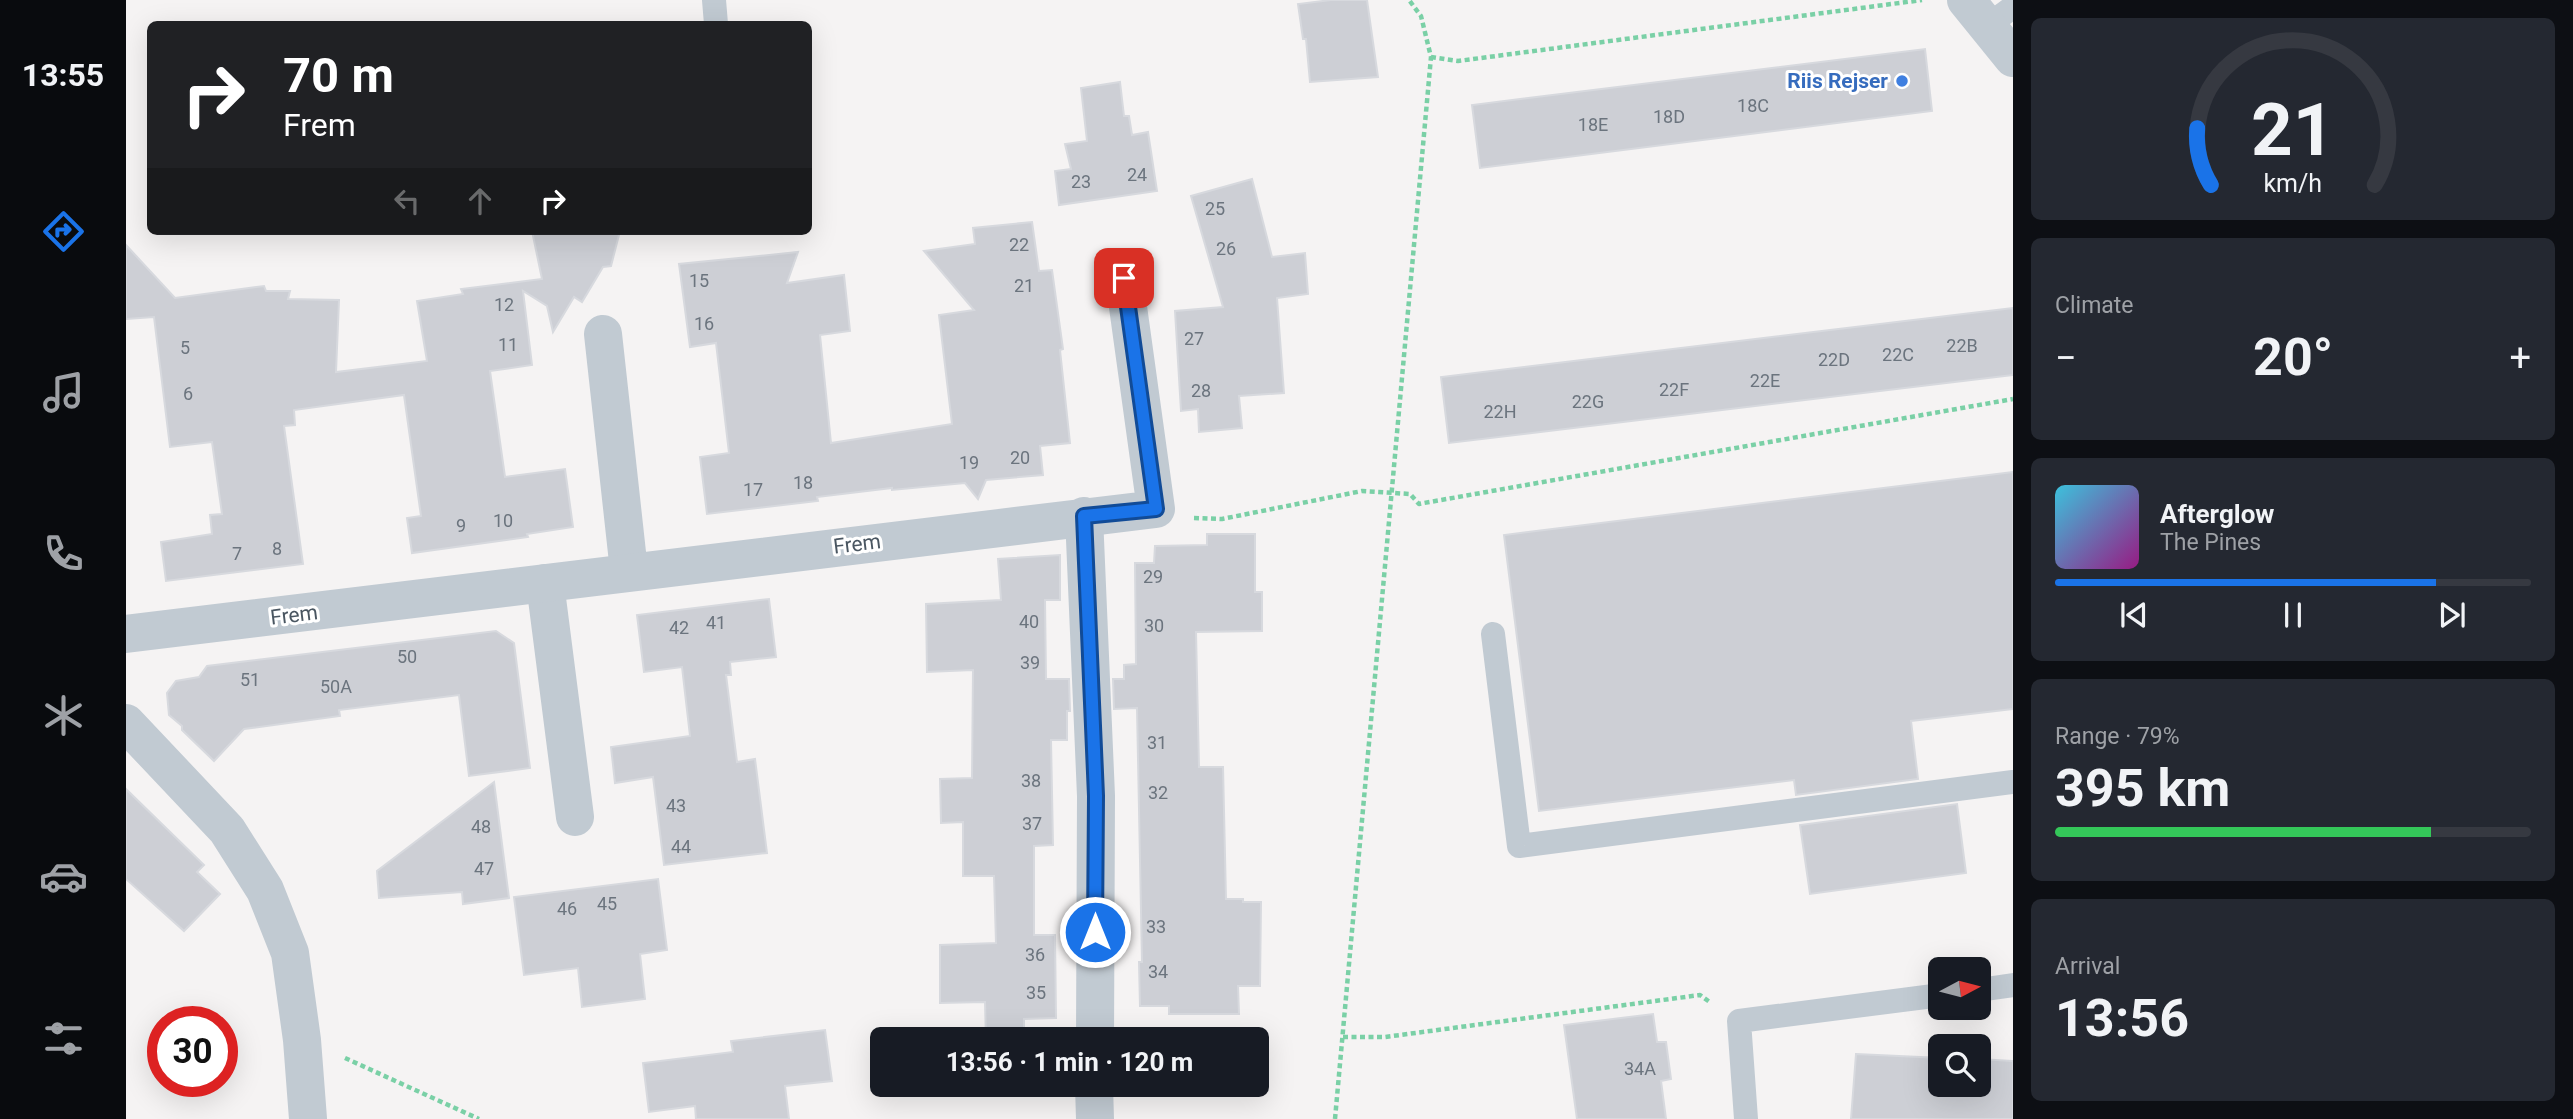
<!DOCTYPE html>
<html lang="en">
<head>
<meta charset="utf-8">
<style>
	body { margin:0; font-family:Roboto,sans-serif; background:#242831; color:#f1f3f6; height:100vh; display:flex; flex-direction:column; font-size:26px; white-space:nowrap }
	* { box-sizing:border-box; margin:0 }
	p { font-size:23px; color:#9ea1a6 }
	.icon { flex:none; width:38px; height:38px; fill:none; stroke:currentColor; stroke-width:2; stroke-linecap:round; stroke-linejoin:round }
	.map { position:relative; flex:1; overflow:hidden }
	.drawer { display:flex; flex-direction:column; gap:18px; padding:18px; background:#0d0f14; width:560px }
	.drawer>* { flex:none }
	.top-card { position:absolute; left:21px; top:21px; width:665px; height:214px; border-radius:10px; box-shadow:0 7px 28px #0002; background:#202124; color:#fff; overflow:hidden }
	.needle { width:46px; rotate:83deg }
	.buttons { position:absolute; left:1802px; top:957px; display:grid; gap:14px }
	.buttons a { display:grid; place-items:center; width:63px; height:63px; border-radius:10px; background:#171b24; box-shadow:0 7px 28px #0002; font-size:35px }
	.speed { position:absolute; left:21px; top:1006px; display:flex; gap:14px; font-size:35px; font-weight:700; text-align:center }
	.speed>* { display:grid; place-content:center; width:91px; height:91px; border-radius:50%; background:#171b24; box-shadow:0 7px 28px #0002; line-height:1 }
	.speed .limit { border:10px solid #d22; background:#fff; color:#111 }
	.pin { position:absolute; display:grid; place-items:center; width:60px; height:60px; color:#fff; margin:-30px; border-radius:14px; box-shadow:0 4px 10px #0006 }
	.me { position:absolute; width:77px; margin:-38px; rotate:0deg; stroke-linejoin:round; filter:drop-shadow(0 0 5px #0008) }
	.turn { display:flex; align-items:center; gap:24px; height:147px; padding:0 21px; font-size:32px }
	.turn .icon { width:91px; height:91px; stroke-width:2.5 }
	.turn b { display:block; font-size:49px; line-height:60px }
	.lanes { display:flex; align-items:center; height:66px; padding:0 21px; background:#0003; justify-content:center; gap:35px; direction:ltr }
	.lanes .off { opacity:.35 }
	.big { font-size:52px; font-weight:700; line-height:1.1 }
	.drawer .widget { flex:1; display:flex; flex-direction:column; justify-content:center; gap:10px; min-width:0; padding:0 24px; border-radius:10px; background:#242831 }
	.drawer .dial { align-items:center; gap:0 }
	.dial svg { height:182px; overflow:visible; fill:none; stroke:#363941; stroke-width:7; stroke-linecap:round; text-anchor:middle }
	.dial text { fill:#f1f3f6; stroke:none }
	.song { display:flex; align-items:center; gap:21px }
	.cover { width:84px; height:84px; border-radius:10px; background:linear-gradient(135deg,hsl(190 70% 55%),hsl(310 70% 35%)) }
	.played { height:7px; border-radius:4px; background:linear-gradient(90deg,#1a73e8 80%,#363941 80%) }
	.keys { display:flex; justify-content:space-around; direction:ltr }
	.heat { display:flex; justify-content:space-between; align-items:center; font-size:38px; direction:ltr }
	.charge { height:10px; border-radius:5px; background:linear-gradient(90deg,#34c759 79%,#363941 0) }
	.trip { position:absolute; left:744px; top:1027px; width:399px; height:70px; border-radius:10px; background:#171b24; box-shadow:0 7px 28px #0002; font-weight:700; line-height:70px; text-align:center }
	main { display:flex; flex:1; min-height:0 }
	.tabs { display:flex; flex-direction:column; width:126px; justify-content:space-around; align-items:center; background:#090b0e; color:#9ea1a6 }
	.tabs .icon { width:49px; height:49px }
	.tabs .active { color:#1a73e8 }
	.tabs b { font-size:32px; color:#f1f3f6 }
	.map>svg:first-child { display:block }
</style>
</head>
<body>
<main>
<nav class="tabs">
<b>13:55</b>
<svg class="icon active" aria-label="directions" viewBox="0 0 24 24"><path d="M12 3l9 9-9 9-9-9zM9 14v-3h6M13 9l2 2-2 2"/></svg>
<svg class="icon" aria-label="music" viewBox="0 0 24 24"><path d="M9 18V5l10-2v13"/><circle cx="6" cy="18" r="3"/><circle cx="16" cy="16" r="3"/></svg>
<svg class="icon" aria-label="phone" viewBox="0 0 24 24"><path d="M5 4h4l2 5-3 2q2 4 5 5l2-3 5 2v4C11 20 4 13 5 4z"/></svg>
<svg class="icon" aria-label="climate" viewBox="0 0 24 24"><path d="M12 3v18M4 7l16 10M4 17L20 7"/></svg>
<svg class="icon" aria-label="car" viewBox="0 0 24 24"><path d="M5 17H2v-5l4-1 3-4h7l3 4 3 1v5h-3M9 17h6M6 11h13"/><circle cx="7" cy="17" r="2"/><circle cx="17" cy="17" r="2"/></svg>
<svg class="icon" aria-label="filters" viewBox="0 0 24 24"><path d="M4 7h16M4 17h16"/><circle cx="9" cy="7" r="2"/><circle cx="15" cy="17" r="2"/></svg>
</nav>
<div class="map">
<svg width="1887" height="1119" viewBox="0 0 1887 1119">
	<rect width="100%" height="100%" fill="#f5f3f3"/>
	<g fill="#cdcfd5" stroke="#d7d9de" stroke-width="2">
		<path d="M1205 0H1241L1252 77 1184 82 1180 39H1177L1172 4Z"/>
		<path d="M1799 49 1806 111 1354 168 1346 105Z"/>
		<path d="M994 82 998 116H1003L1006 135 1022 132 1031 191 933 205 929 171 945 169 939 144 961 141 955 88Z"/>
		<path d="M1126 179 1146 257 1179 253 1182 294 1151 298 1158 393 1113 396 1116 428 1073 432 1072 409 1055 411 1049 311 1097 307 1065 196Z"/>
		<path d="M906 222 913 271 926 270 937 349 934 350 944 443 914 446 917 475 860 480 852 499 839 483 766 490V488L691 497 692 501 581 514 574 457 603 453 590 343 564 347 553 264 672 252 661 283 718 275 724 331 694 335 705 443 826 424 813 315 848 310 798 251 849 244 847 228Z"/>
		<path d="M406 231H494L485 266 477 267 456 302 448 297 427 332 421 306 397 291 406 365 364 371 379 477 439 469 447 527 401 534 402 537 286 553 281 518 295 516 278 395 168 410 169 425 158 426 177 564 40 581 35 542 86 534 84 515 96 514 86 442 44 447 28 317 0 319V245L49 298 138 286 140 291H164L162 299 213 300 210 372 301 361 291 301 337 294 335 289 416 279Z"/>
		<path d="M1887 308V375L1323 443 1315 377Z"/>
		<path d="M1887 472V709L1785 721 1792 779 1670 795 1668 780 1413 811 1378 535Z"/>
		<path d="M1081 534H1129V592H1136V631L1070 632 1073 767H1097L1100 899H1117V902H1135L1134 986H1112L1113 1014H1043V1006H1014L1013 962H1016L1011 708 988 709 987 679H998V665L1010 664 1009 563H1028L1029 546 1081 545Z"/>
		<path d="M934 555V600H919L920 679H943L944 711H941V740H925L927 845 908 846V935H929L930 1018 898 1019V1040H860L859 1002 814 1003V945L870 943 868 876H837V822L815 823 814 779 846 778 847 670 801 672 800 604 875 600 872 559Z"/>
		<path d="M643 599 650 657 604 662 605 675H600L611 762 629 759 641 853 538 865 527 777 489 783 485 747 564 736 556 667 518 672 511 615Z"/>
		<path d="M370 631 388 643 404 768 343 776 333 695 213 710 214 716 118 729 88 761 56 730V726L43 715 41 693 50 681 73 677 81 666Z"/>
		<path d="M368 782 383 898 337 904 336 892 253 898 251 871Z"/>
		<path d="M0 789 78 865 71 872 94 894 58 931 0 879Z"/>
		<path d="M1831 804 1840 873 1684 894 1674 825Z"/>
		<path d="M532 879 541 950 514 954 519 999 456 1007 452 968 398 975 388 897Z"/>
		<path d="M1527 1014 1531 1042H1540L1545 1079 1535 1081 1540 1119H1451L1438 1025Z"/>
		<path d="M699 1030 706 1081 659 1086 663 1119H570L569 1106 523 1112 517 1063 607 1052 605 1041Z"/>
		<path d="M1730 1054 1815 1058V1085H1853V1059L1887 1061V1119H1725Z"/>
	</g>
	<g fill="none" stroke-linecap="round" stroke-linejoin="round">
		<g stroke="#7ad0a6" stroke-width="4.5" stroke-dasharray="5 3.5" stroke-linecap="butt">
			<path d="M1305 57 1332 61 1796 0"/>
			<path d="M1068 518 1096 519 1236 491 1284 494 1293 504 1298 503 1887 399"/>
			<path d="M1217 1037H1259L1574 995 1585 1003"/>
			<path d="M219 1058 353 1119"/>
			<path d="M1209 1119 1305 57 1295 16 1283 0"/>
		</g>
		<g stroke="#c1cad2" stroke-width="24">
			<path d="M588 0 590 24"/>
			<path d="M1861 26 1887 7"/>
			<path d="M1367 634 1393 846 1887 782"/>
			<path d="M1853 990 1887 985"/>
			<path d="M1620 1119 1613 1021 1815 995"/>
		</g>
		<g stroke="#c1cad2" stroke-width="38">
			<path d="M477 334 503 571"/>
			<path d="M958 516 970 796 969 1040"/>
			<path d="M419 583 449 817"/>
			<path d="M0 634 1030 509 998 278"/>
			<path d="M0 723 101 830 139 890 164 953 176 1040 182 1119"/>
			<path d="M968 1085 969 1119"/>
		</g>
		<path stroke="#c1cad2" stroke-width="38" d="M1840 0 1887 58"/>
	</g>
	<g fill="none" stroke-linecap="round" stroke-linejoin="round">
		<g stroke="#114b97" stroke-width="18">
			<path id="route" d="M969 932 970 796 958 516 1030 509 998 278"/>
		</g>
		<use href="#route" stroke="#1a73e8" stroke-width="12"/>
	</g>
	<circle fill="#3f7fe0" stroke="#fff" stroke-width="2.5" cx="1776" cy="81" r="7"/>
	<g text-anchor="middle" stroke-width="6" stroke-linejoin="round" paint-order="stroke">
		<g font-size="18" fill="#6b747e">
			<text x="1627" y="112">18C</text>
			<text x="1543" y="123">18D</text>
			<text x="1467" y="131">18E</text>
			<text x="1011" y="181">24</text>
			<text x="955" y="188">23</text>
			<text x="1089" y="215">25</text>
			<text x="893" y="251">22</text>
			<text x="1100" y="255">26</text>
			<text x="573" y="287">15</text>
			<text x="898" y="292">21</text>
			<text x="378" y="311">12</text>
			<text x="578" y="330">16</text>
			<text x="1068" y="345">27</text>
			<text x="382" y="351">11</text>
			<text x="1836" y="352">22B</text>
			<text x="59" y="354">5</text>
			<text x="1772" y="361">22C</text>
			<text x="1708" y="366">22D</text>
			<text x="1639" y="387">22E</text>
			<text x="1548" y="396">22F</text>
			<text x="1075" y="397">28</text>
			<text x="62" y="400">6</text>
			<text x="1462" y="408">22G</text>
			<text x="1374" y="418">22H</text>
			<text x="894" y="464">20</text>
			<text x="843" y="469">19</text>
			<text x="677" y="489">18</text>
			<text x="627" y="496">17</text>
			<text x="377" y="527">10</text>
			<text x="335" y="532">9</text>
			<text x="151" y="555">8</text>
			<text x="111" y="560">7</text>
			<text x="1027" y="583">29</text>
			<text x="903" y="628">40</text>
			<text x="590" y="629">41</text>
			<text x="1028" y="632">30</text>
			<text x="553" y="634">42</text>
			<text x="281" y="663">50</text>
			<text x="904" y="669">39</text>
			<text x="124" y="686">51</text>
			<text x="210" y="693">50A</text>
			<text x="1031" y="749">31</text>
			<text x="905" y="787">38</text>
			<text x="1032" y="799">32</text>
			<text x="550" y="812">43</text>
			<text x="906" y="830">37</text>
			<text x="355" y="833">48</text>
			<text x="555" y="853">44</text>
			<text x="358" y="875">47</text>
			<text x="481" y="910">45</text>
			<text x="441" y="915">46</text>
			<text x="1030" y="933">33</text>
			<text x="909" y="961">36</text>
			<text x="1032" y="978">34</text>
			<text x="910" y="999">35</text>
			<text x="1514" y="1075">34A</text>
		</g>
		<g font-size="21" font-weight="bold" fill="#366cbe" stroke="#fff" text-anchor="end">
			<text x="1762" y="88">Riis Rejser</text>
		</g>
		<g font-size="21" fill="#4a5661" stroke="#fff">
			<text transform="translate(731 544) rotate(-7)" y="7">Frem</text>
			<text transform="translate(168 615) rotate(-7)" y="7">Frem</text>
		</g>
	</g>
</svg>
<div class="buttons">
<a><svg class="needle" viewBox="-14 -14 28 28"><path d="M0-13l5 13h-10z" fill="#e53935"/><path d="M0 13l5-13h-10z" fill="#9ea1a6"/></svg></a>
<a><svg class="icon" aria-label="search" viewBox="0 0 24 24"><circle cx="10" cy="10" r="6"/><path d="M15 15l6 6"/></svg></a>
</div>
<div class="speed"><div class="limit">30</div></div>
<div class="pin" style="left:998px;top:278px;background:#d93025"><svg class="icon" aria-label="arrive" viewBox="0 0 24 24"><path d="M6 21V4h12l-3 4 3 4H6"/></svg></div>
<svg class="me" style="left:969px;top:932px" viewBox="-20 -20 40 40"><circle r="17" fill="#1a73e8" stroke="#fff" stroke-width="3"/><path d="M0-11L8 9 0 5-8 9z" fill="#fff"/></svg>
<div class="trip">13:56 · 1 min · 120 m</div>
<div class="top-card">
<div class="turn"><svg class="icon" aria-label="right" viewBox="0 0 24 24"><path d="M7 20v-9h11M14 6l5 5-5 5"/></svg><div><b>70 m</b>Frem</div></div>
<div class="lanes"><svg class="icon off" aria-label="left" viewBox="0 0 24 24"><path d="M17 20v-9H6M10 6l-5 5 5 5"/></svg><svg class="icon off" aria-label="ahead" viewBox="0 0 24 24"><path d="M12 20V5M6 11l6-6 6 6"/></svg><svg class="icon" aria-label="right" viewBox="0 0 24 24"><path d="M7 20v-9h11M14 6l5 5-5 5"/></svg></div>
</div>
</div>
<section class="drawer">
<div class="widget dial"><svg viewBox="0 0 100 80">
<path d="M14 69A42 42 0 1 1 86 69"/>
<path d="M14 69A42 42 0 0 1 8 44" stroke="#1a73e8"/>
<text x="50" y="56" font-size="32" font-weight="700">21</text>
<text x="50" y="72" font-size="11">km/h</text>
</svg></div>
<div class="widget"><p>Climate</p>
<div class="heat"><a>−</a><b class="big">20°</b><a>+</a></div>
</div>
<div class="widget">
<div class="song"><i class="cover"></i><div><b>Afterglow</b><p>The Pines</p></div></div>
<div class="played"></div>
<div class="keys"><svg class="icon" aria-label="previous" viewBox="0 0 24 24"><path d="M18 5L8 12l10 7zM5 5v14"/></svg><svg class="icon" aria-label="pause" viewBox="0 0 24 24"><path d="M8 5v14M16 5v14"/></svg><svg class="icon" aria-label="next" viewBox="0 0 24 24"><path d="M6 5l10 7-10 7zM19 5v14"/></svg></div>
</div>
<div class="widget"><p>Range · 79%</p><b class="big">395 km</b><div class="charge"></div></div>
<div class="widget"><p>Arrival</p><b class="big">13:56</b></div>
</section>
</main>
</body>
</html>
